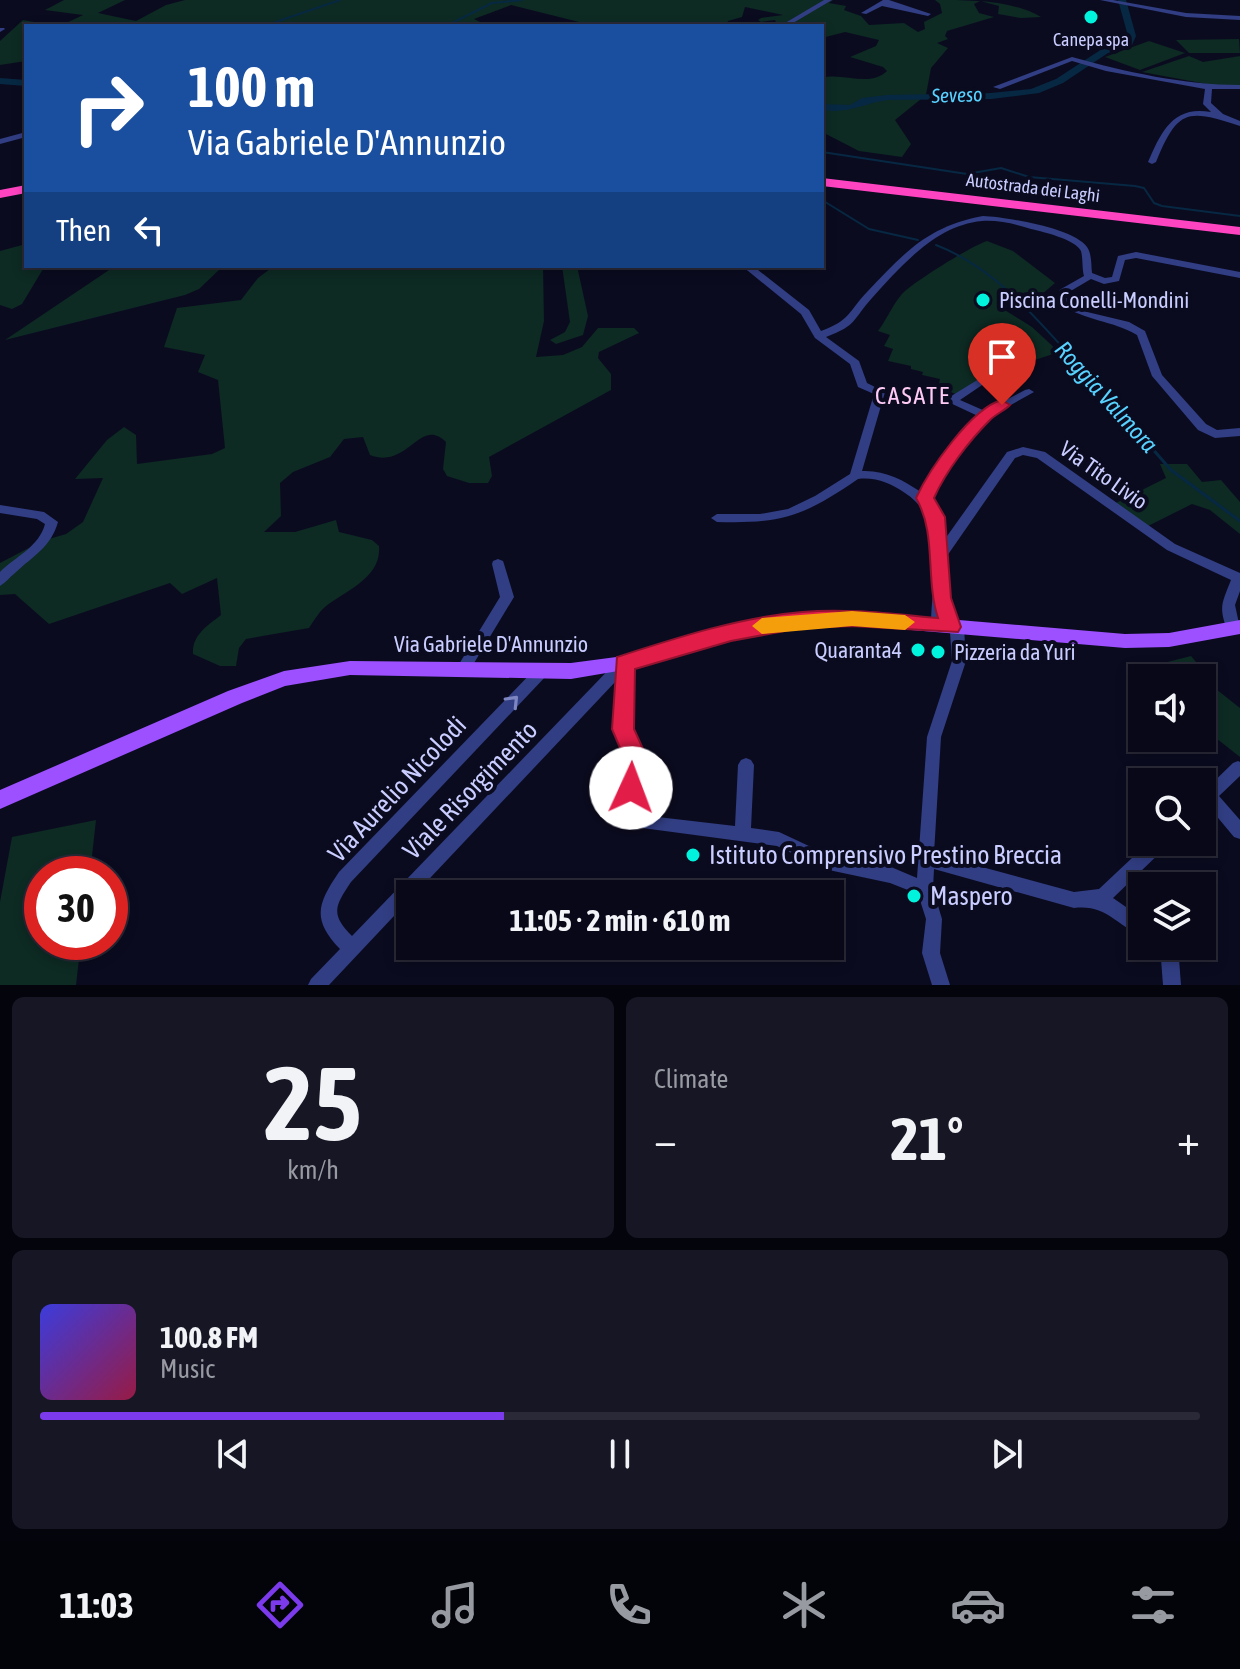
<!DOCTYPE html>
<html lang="en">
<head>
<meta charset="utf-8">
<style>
	body { margin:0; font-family:"Asap Condensed",sans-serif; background:#161625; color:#f1f3f6; height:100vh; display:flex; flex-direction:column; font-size:30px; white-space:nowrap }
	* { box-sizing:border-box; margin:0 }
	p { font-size:26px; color:#989aa2 }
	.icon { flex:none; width:44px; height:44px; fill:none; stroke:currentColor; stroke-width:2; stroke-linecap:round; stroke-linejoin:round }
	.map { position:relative; height:985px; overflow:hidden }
	.panel { display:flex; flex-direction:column; gap:12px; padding:12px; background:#04040d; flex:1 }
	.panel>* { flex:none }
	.banner { position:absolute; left:24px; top:24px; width:800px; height:244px; border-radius:0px; box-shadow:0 4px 12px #0003,0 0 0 2px #292937; background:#1a4fa0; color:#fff; overflow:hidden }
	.fabs { position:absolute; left:1128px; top:664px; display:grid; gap:16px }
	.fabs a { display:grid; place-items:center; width:88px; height:88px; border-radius:0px; background:#080818; box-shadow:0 4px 12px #0003,0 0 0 2px #292937; font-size:40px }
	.speed { position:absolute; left:24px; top:856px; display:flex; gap:16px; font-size:40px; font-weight:700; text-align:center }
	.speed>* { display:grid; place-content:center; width:104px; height:104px; border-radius:50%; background:#080818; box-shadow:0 4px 12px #0003,0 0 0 2px #292937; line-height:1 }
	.speed .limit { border:12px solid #d22; background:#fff; color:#111 }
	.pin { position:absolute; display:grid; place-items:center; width:68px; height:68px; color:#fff; margin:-82px -34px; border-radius:50% 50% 50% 0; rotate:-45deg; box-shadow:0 0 8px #0007 }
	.pin .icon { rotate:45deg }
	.me { position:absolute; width:88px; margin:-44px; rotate:2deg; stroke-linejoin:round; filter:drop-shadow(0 0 6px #0008) }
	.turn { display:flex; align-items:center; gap:28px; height:168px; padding:0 32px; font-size:36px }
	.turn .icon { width:104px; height:104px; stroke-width:2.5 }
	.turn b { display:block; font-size:56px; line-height:68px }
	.then { display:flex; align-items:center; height:76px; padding:0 32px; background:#0003; gap:16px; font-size:30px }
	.big { font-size:60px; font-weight:700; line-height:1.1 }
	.panel .card { flex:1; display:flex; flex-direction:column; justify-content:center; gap:12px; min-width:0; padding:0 28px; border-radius:12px; background:#161625 }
	.panel .dial { align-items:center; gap:0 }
	.dial b { font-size:104px; line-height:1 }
	.song { display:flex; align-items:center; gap:24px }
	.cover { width:96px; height:96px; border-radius:12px; background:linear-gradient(135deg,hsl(240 70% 55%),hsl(340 70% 35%)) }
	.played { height:8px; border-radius:4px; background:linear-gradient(90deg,#7c3aed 40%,#292937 40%) }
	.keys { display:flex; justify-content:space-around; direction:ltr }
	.heat { display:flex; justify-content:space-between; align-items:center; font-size:44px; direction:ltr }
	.panel .tiles { flex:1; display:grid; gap:12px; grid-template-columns:1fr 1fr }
	.card:last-child { grid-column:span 2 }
	.trip { position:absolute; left:396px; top:880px; width:448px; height:80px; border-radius:0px; background:#080818; box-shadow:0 4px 12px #0003,0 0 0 2px #292937; font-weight:700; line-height:80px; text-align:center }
	.tab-bar { display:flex; height:128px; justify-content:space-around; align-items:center; background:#03030a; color:#989aa2 }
	.tab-bar .icon { width:56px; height:56px }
	.tab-bar .on { color:#7c3aed }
	.tab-bar b { font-size:36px; color:#f1f3f6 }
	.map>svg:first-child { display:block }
</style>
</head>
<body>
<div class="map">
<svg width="1240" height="985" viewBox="0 0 1240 985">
	<rect width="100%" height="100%" fill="#0b0b20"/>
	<g fill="#0d2a23">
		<path d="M64 0H125L98 13 136 21 166 5 185 0H833L829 3 846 6 844 10 861 16 869 25 904 23 918 32 925 29 924 22 942 13 940 4 935 0C971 0 1012 0 1041 17L1021 18 998 14 999 6 980 1 974 4 979 13 994 17 947 31 945 36 948 39 937 43 948 48 931 68 926 95 895 120 911 144 902 157 859 151 822 132V78C843 72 869 88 887 71L883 67 850 57 876 46 879 40 845 32 822 38V26H778L775 20 761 22 758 20 761 18 783 15 745 7 742 17 728 21 726 26H595L511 5 474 19 488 26H458L457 23 60 26 83 15 45 10Z"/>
		<path d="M23 20 57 26H26V61L0 65V41Z"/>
		<path d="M1239 39 1240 53H1189L1176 40Z"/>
		<path d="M1149 41 1185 53 1140 70 1105 57Z"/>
		<path d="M1189 56 1203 62 1240 56V85H1212L1142 72Z"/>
		<path d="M987 241 1013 251 1055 283 1041 295 1003 309 1032 327 1059 352 984 377 956 394 938 388 940 379 922 375 923 372 911 369V366L888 361 893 349 884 346 890 335 878 331C887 319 893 304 902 294 913 282 973 245 987 241Z"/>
		<path d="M26 244V266L43 269 22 304 12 309 0 305V251Z"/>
		<path d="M115 266H223L199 289 185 295 5 340Z"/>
		<path d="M274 266H543L544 321 536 357 563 355 582 347 598 328H634L639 333 599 352 598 358 611 374V390L489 457 492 476 488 483H469L447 476 443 469 446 442C420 416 408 470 370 455L363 437 344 439 330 457 293 472 280 483 281 516 264 532H295L336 520 339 532 372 540 379 546C382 578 345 591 325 607 318 613 314 621 309 628L246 639 239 648 236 666H220L193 654C192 635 207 626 221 615L217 578 182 594 170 583 49 624 15 594 0 595V563L42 541 66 534 83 522 103 478 75 479 107 440 124 427 136 435 137 464 212 454 225 448 218 380 198 372 205 355 164 347 177 308 241 300 258 278Z"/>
		<path d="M562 266H577L588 316 583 335 556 344 550 340 565 332 570 322Z"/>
		<path d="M1160 464H1187L1202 482 1221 480 1240 502V534L1210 510 1192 504 1148 526 1116 503 1166 478Z"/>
		<path d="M1191 656 1210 679 1142 678 1136 670Z"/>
		<path d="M1207 682 1240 708V757L1202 727V686Z"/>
		<path d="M96 820 90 874H42V942H81L76 985H0V902L12 837Z"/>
	</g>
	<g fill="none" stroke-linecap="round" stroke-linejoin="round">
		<g stroke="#072842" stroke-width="2">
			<path d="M264 26 340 0"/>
			<path d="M446 26 492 3 522 0"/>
			<path d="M822 152 967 174 1001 168 1029 177 1135 186 1144 188 1154 203 1162 206 1240 216"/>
			<path d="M822 200 869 229 918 240"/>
			<path d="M936 245C996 268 1039 321 1081 368"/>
		</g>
		<path stroke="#072842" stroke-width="3" d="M1080 366 1171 470 1240 521"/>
		<g fill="#072842" fill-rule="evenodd">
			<path d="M1118 0H1126L1136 36 1132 45 1108 53 1063 83 1039 93 991 99 887 100C862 104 849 114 822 110V104L850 105 862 98 887 95 991 93 1031 89 1056 79 1102 49 1125 41 1128 36Z"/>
			<path d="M0 78 26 80V86L0 84Z"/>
		</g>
		<g fill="#313e83" fill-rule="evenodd">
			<path d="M824 0H832L788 26H780Z"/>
			<path d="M883 0H889L931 14 928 16 882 6 866 14 861 13Z"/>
			<path d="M1100 0H1113L1186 13 1240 16V20L1186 17Z"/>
			<path d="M0 28H4L5 29 0 32Z"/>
			<path d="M1072 57C1126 72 1184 85 1240 85V89H1212L1211 103 1223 114 1240 121V126C1188 109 1178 108 1156 162L1152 164 1148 162C1161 132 1173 105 1211 112L1203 104 1205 89 1106 71 1072 61 1000 89 993 87Z"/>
			<path d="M26 132V137L0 144V139Z"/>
			<path d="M983 216C1006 217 1074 228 1087 247 1092 254 1091 265 1092 273L1105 278 1112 277 1118 256 1136 252 1240 272V278L1136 258 1125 260 1119 281 1104 284 1091 279 1069 292 1070 302 1083 311 1129 322 1145 331 1162 375 1206 424 1217 430 1240 428V436L1215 438 1198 430 1152 376 1137 335C1111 320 1086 321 1062 305L1059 291 1061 289 1084 276C1082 269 1083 258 1081 251 1075 239 1043 232 1031 229 1015 224 999 220 982 221 936 225 901 266 872 298 852 320 858 325 826 337L859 361 867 383 885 392 862 471C885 470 903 480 921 492L928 478 978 416 948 402 947 400 948 398 987 374 992 377 991 379 960 400 985 411 1025 390 1029 389 1034 392 989 417 937 482 930 500C939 512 943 524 945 539L1007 452 1023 447 1045 452 1175 544 1240 573V591L1235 605 1240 628 1238 632 1233 633 1228 632C1218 607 1222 603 1231 580L1167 550 1037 458 1023 455 1015 458 947 556 945 594 956 622 962 623 964 627 966 661 941 737 934 854 1074 892 1099 889 1149 842H1168L1166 847 1113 898 1142 918V936C1116 925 1106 904 1074 908L934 869 933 889 942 919 940 953 950 985H932L922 953 926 919 918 894 890 883 824 869 777 846 620 825 616 814 630 762 616 729 617 680 415 894H410V899L329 985H308L311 979 340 949C311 919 318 903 339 872L537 667 542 665 547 667 549 671 547 675 351 882C335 906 330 914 352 936L619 659 624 657 629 659 631 663 630 729 646 762 632 814 735 826 738 765 741 760 746 758 751 760 754 765 751 828 779 832 826 854 891 867 917 878 927 737 952 661 950 632 946 631 944 626 938 630 933 629 931 625C931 581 949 521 905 493 890 483 876 477 858 479 804 516 783 524 717 522L711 518 717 514H760L788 509 815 496 850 474 874 394 858 387 850 364 815 338 801 314 742 266H753L809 310 821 331C851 320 847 313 867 292 904 253 928 226 983 216Z"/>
			<path d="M0 505 44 512 58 522C51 547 33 556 15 573 9 578 6 582 0 586V572C16 556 39 547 45 524L37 519 0 513Z"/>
			<path d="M498 559 503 561 504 564 514 597 468 673 463 675 458 673 456 669 500 597 492 564 493 561Z"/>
			<path d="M1238 761 1240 762V776L1219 796 1240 820V839L1234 837 1209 807 1202 810V793L1233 763Z"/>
			<path d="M1160 946H1178L1181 985H1163Z"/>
		</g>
		<path fill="#9c50ff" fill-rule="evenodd" d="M852 611 1125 634 1169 633 1240 620V634L1169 647 1125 648 852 625 801 627 731 640 624 670 571 679 350 675 285 686 242 703 0 809V790L228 691 284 671 350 661 571 663 624 656 731 626 801 613Z"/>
		<g fill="#ff44c2" fill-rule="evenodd">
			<path d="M822 178 1240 227V235L822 186Z"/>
			<path d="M26 185V193L0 198V190Z"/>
		</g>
	</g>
	<defs><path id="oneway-chevron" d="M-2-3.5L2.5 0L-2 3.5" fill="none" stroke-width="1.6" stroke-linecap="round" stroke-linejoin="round" transform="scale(2)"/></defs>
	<use stroke="#7d86c1" href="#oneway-chevron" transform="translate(513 701) rotate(-46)"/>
	<path fill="#e11d48" stroke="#92132f" stroke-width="2" d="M1002 400 1010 405C1004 411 996 414 990 420 969 441 946 471 934 498L945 517 951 598 961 627 958 632 852 626 801 628 731 641 635 669 634 729 649 762 639 795 631 798 623 795 619 788 626 762 612 729 617 657C676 638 740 617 802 612 847 608 893 614 938 618 925 578 937 534 916 498 929 470 971 408 1002 400Z"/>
	<path fill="#f59e0b" d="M852 611 905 615 915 622 905 630 852 626 762 634 752 626 762 618Z"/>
	<g fill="#00f4dd" stroke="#0b0b20" stroke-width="3">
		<circle cx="1091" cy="17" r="8"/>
		<circle cx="983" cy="300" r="8"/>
		<circle cx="918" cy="650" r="8"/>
		<circle cx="938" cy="652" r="8"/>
		<circle cx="693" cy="855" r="8"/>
		<circle cx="914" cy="896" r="8"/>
	</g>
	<g text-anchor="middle" stroke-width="8" stroke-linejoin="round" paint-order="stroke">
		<g font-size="18" fill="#c9cdff" stroke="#0b0b20">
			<text x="1091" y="46">Canepa spa</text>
		</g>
		<g font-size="18" fill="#c9cdff" stroke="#0b0b20">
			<text transform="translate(1033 188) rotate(7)" y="6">Autostrada dei Laghi</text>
		</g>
		<g font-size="20" font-style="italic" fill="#57d2ff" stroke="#0b0b20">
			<text transform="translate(957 95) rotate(-2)" y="7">Seveso</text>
		</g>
		<g font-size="22" fill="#c9cdff" stroke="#0b0b20" text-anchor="start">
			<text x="999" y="308">Piscina Conelli-Mondini</text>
			<text x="902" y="658" text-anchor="end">Quaranta4</text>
			<text x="954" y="660">Pizzeria da Yuri</text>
		</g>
		<g font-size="22" fill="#c9cdff" stroke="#0b0b20">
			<text transform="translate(1104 475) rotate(35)" y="8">Via Tito Livio</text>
			<text x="491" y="652">Via Gabriele D'Annunzio</text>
		</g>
		<g font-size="24" letter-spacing="2" fill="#ffcbf6" stroke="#0b0b20">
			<text x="913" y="404">CASATE</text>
		</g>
		<g font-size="24" font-style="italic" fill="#57d2ff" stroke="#0b0b20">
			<text transform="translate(1106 397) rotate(48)" y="8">Roggia Valmora</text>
		</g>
		<g font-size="26" fill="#c9cdff" stroke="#0b0b20">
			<text transform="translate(397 789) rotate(-47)" y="9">Via Aurelio Nicolodi</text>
			<text transform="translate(470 790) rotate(-46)" y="9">Viale Risorgimento</text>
		</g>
		<g font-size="26" fill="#c9cdff" stroke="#0b0b20" text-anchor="start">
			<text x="709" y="864">Istituto Comprensivo Prestino Breccia</text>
			<text x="930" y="905">Maspero</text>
		</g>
	</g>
</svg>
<div class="fabs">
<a><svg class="icon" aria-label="sound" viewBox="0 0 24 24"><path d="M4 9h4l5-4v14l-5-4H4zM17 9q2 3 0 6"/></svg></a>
<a><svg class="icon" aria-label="search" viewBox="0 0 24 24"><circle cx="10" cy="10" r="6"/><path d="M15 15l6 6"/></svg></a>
<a><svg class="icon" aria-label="layers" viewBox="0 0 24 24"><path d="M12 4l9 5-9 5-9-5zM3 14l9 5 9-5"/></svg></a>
</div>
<div class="speed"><div class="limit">30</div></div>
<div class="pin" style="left:1002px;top:405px;background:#d93025"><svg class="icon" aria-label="arrive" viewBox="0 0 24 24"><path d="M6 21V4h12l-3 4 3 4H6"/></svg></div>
<svg class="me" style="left:631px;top:788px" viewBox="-20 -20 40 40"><circle r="19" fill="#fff"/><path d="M0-13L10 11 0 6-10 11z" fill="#e11d48"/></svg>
<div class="trip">11:05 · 2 min · 610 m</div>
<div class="banner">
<div class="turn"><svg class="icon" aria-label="right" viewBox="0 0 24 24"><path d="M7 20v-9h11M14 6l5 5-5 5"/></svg><div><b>100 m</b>Via Gabriele D'Annunzio</div></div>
<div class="then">Then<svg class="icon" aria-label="left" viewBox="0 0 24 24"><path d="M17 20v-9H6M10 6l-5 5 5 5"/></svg></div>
</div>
</div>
<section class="panel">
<div class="tiles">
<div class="card dial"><b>25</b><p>km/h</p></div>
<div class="card"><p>Climate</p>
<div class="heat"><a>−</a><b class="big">21°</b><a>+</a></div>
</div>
<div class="card">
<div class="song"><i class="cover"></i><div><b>100.8 FM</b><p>Music</p></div></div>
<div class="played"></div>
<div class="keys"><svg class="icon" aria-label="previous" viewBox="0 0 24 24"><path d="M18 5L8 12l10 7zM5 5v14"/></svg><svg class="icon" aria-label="pause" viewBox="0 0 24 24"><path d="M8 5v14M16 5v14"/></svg><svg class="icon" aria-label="next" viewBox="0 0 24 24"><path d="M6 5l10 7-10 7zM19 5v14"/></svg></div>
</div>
</div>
</section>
<nav class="tab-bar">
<b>11:03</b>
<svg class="icon on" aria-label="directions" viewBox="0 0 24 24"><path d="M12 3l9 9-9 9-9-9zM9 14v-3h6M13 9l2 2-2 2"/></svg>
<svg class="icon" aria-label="music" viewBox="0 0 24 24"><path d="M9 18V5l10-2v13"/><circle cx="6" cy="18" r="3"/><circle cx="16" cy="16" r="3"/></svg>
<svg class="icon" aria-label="phone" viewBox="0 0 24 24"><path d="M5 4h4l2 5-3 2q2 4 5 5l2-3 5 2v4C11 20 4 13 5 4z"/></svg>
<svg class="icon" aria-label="climate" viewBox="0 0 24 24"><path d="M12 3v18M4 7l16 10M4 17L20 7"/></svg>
<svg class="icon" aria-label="car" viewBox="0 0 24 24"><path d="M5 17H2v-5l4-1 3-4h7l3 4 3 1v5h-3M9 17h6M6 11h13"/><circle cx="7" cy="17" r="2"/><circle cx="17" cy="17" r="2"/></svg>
<svg class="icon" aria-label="filters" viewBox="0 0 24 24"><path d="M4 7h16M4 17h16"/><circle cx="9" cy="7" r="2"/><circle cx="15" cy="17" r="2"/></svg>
</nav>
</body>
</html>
